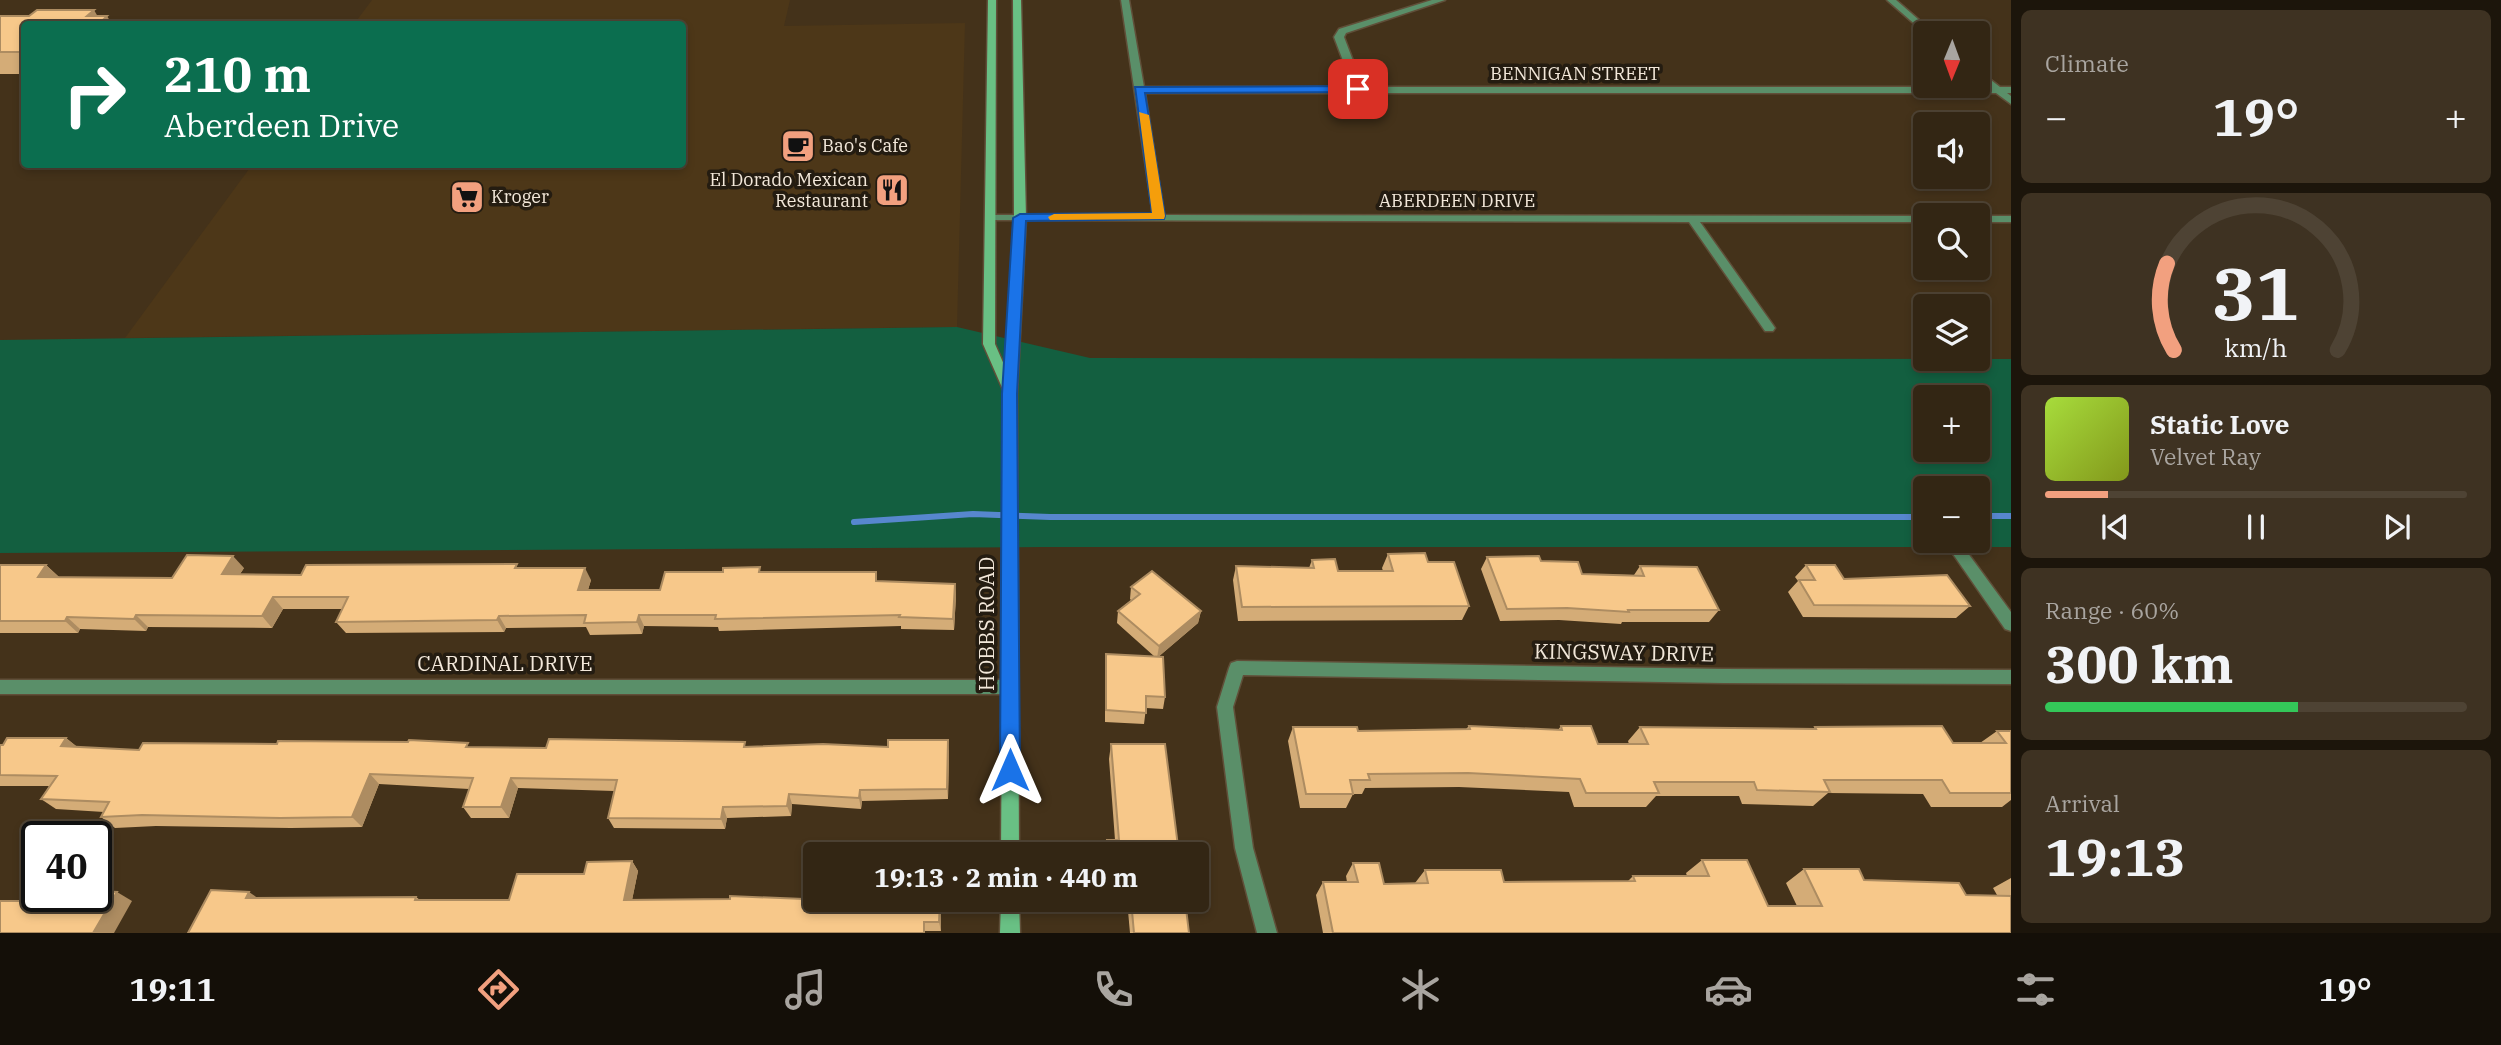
<!DOCTYPE html>
<html lang="en">
<head>
<meta charset="utf-8">
<style>
	body { margin:0; font-family:"IBM Plex Serif",serif; background:#3e3222; color:#f1f3f6; height:100vh; display:flex; flex-direction:column; font-size:26px; white-space:nowrap }
	* { box-sizing:border-box; margin:0 }
	p { font-size:23px; color:#a9a5a0 }
	.icon { flex:none; width:38px; height:38px; fill:none; stroke:currentColor; stroke-width:2; stroke-linecap:round; stroke-linejoin:round }
	.map { position:relative; flex:1; overflow:hidden }
	.details { display:flex; flex-direction:column; gap:10px; padding:10px; background:#1c150b; width:490px }
	.details>* { flex:none }
	.hud { position:absolute; left:21px; top:21px; width:665px; height:147px; border-radius:7px; box-shadow:0 4px 10px #0003,0 0 0 2px #4e4334; background:#0b6e4f; color:#fff; overflow:hidden }
	.needle { width:46px; rotate:181deg }
	.fabs { position:absolute; left:1913px; top:21px; display:grid; gap:14px }
	.fabs a { display:grid; place-items:center; width:77px; height:77px; border-radius:7px; background:#332614; box-shadow:0 4px 10px #0003,0 0 0 2px #4e4334; font-size:35px }
	.speed { position:absolute; left:21px; top:821px; display:flex; gap:14px; font-size:35px; font-weight:700; text-align:center }
	.speed>* { display:grid; place-content:center; width:91px; height:91px; border-radius:50%; background:#332614; box-shadow:0 4px 10px #0003,0 0 0 2px #4e4334; line-height:1 }
	.speed .limit { border:4px solid #111; border-radius:10px; background:#fff; color:#111 }
	.pin { position:absolute; display:grid; place-items:center; width:60px; height:60px; color:#fff; margin:-30px; border-radius:14px; box-shadow:0 4px 10px #0006 }
	.me { position:absolute; width:77px; margin:-38px; rotate:0deg; stroke-linejoin:round; filter:drop-shadow(0 0 5px #0008) }
	.turn { display:flex; align-items:center; gap:24px; height:147px; padding:0 28px; font-size:32px }
	.turn .icon { width:91px; height:91px; stroke-width:2.5 }
	.turn b { display:block; font-size:49px; line-height:60px }
	.big { font-size:52px; font-weight:700; line-height:1.1 }
	.details .widget { flex:1; display:flex; flex-direction:column; justify-content:center; gap:10px; min-width:0; padding:0 24px; border-radius:10px; background:#3e3222 }
	.details .dial { align-items:center; gap:0 }
	.dial svg { height:182px; overflow:visible; fill:none; stroke:#4e4334; stroke-width:7; stroke-linecap:round; text-anchor:middle }
	.dial text { fill:#f1f3f6; stroke:none }
	.song { display:flex; align-items:center; gap:21px }
	.cover { width:84px; height:84px; border-radius:10px; background:linear-gradient(135deg,hsl(80 70% 55%),hsl(70 70% 35%)) }
	.played { height:7px; border-radius:4px; background:linear-gradient(90deg,#f2a07f 15%,#4e4334 15%) }
	.keys { display:flex; justify-content:space-around; direction:ltr }
	.heat { display:flex; justify-content:space-between; align-items:center; font-size:38px; direction:ltr }
	.charge { height:10px; border-radius:5px; background:linear-gradient(90deg,#34c759 60%,#4e4334 0) }
	.trip { position:absolute; left:803px; top:842px; width:406px; height:70px; border-radius:7px; background:#332614; box-shadow:0 4px 10px #0003,0 0 0 2px #4e4334; font-weight:700; line-height:70px; text-align:center }
	.tab-bar { display:flex; height:112px; justify-content:space-around; align-items:center; background:#140f08; color:#a9a5a0 }
	.tab-bar .icon { width:49px; height:49px }
	.tab-bar .selected { color:#f2a07f }
	.tab-bar b { font-size:32px; color:#f1f3f6 }
	main { display:flex; flex:1; min-height:0 }
	.map>svg:first-child { display:block }
</style>
</head>
<body>
<main>
<div class="map">
<svg width="2011" height="933" viewBox="0 0 2011 933">
	<rect width="100%" height="100%" fill="#44321a"/>
	<path fill="#4d3718" d="M372 0H790L784 26 965 23 957 327 125 338 252 165 682 164V24H354Z"/>
	<path fill="#135f40" fill-rule="evenodd" d="M957 327 1090 358 2011 359V547H1043L0 553V340ZM1925 397H1978V450H1925ZM1925 488H1978V541H1925Z"/>
	<g fill="none" stroke-linecap="round" stroke-linejoin="round">
		<g stroke="#5787ce" stroke-width="6">
			<path d="M1978 516H2011"/>
			<path d="M854 522 973 514 1050 517H1925"/>
		</g>
		<g stroke="#604f39" stroke-width="3">
			<g id="street">
				<path d="M1121 0H1129L1144 87H1353L1334 37 1339 29 1432 0H1445L1346 33 1344 37 1363 87H1989L1978 77V70L2000 87H2011V93H2007L2011 96V104L1996 93H1145L1164 215 1925 216V222H1700L1773 325 1775 328 1773 331H1765L1689 222 986 220V216L990 215H1153Z"/>
				<path d="M1887 0H1896L1934 33H1925Z"/>
				<rect x="1978" y="216" width="33" height="6"/>
				<path d="M1944 541H1959L2011 612V631L2005 629Z"/>
				<path d="M1237 661 1723 669 2011 670V684L1723 683 1243 675 1233 707 1253 848 1277 933H1257L1235 848 1217 707 1229 668 1231 663Z"/>
				<path d="M0 680H1010L1016 682 1018 687 1016 692 1010 694H0Z"/>
			</g>
		</g>
		<g stroke="#604f39" stroke-width="3">
			<g id="secondary">
				<path d="M988 0H996L995 344 1005 367 1014 218 1013 0H1021L1026 218 1017 394 1019 854H1001L1004 392 983 344Z"/>
				<path d="M1001 900H1019L1020 933H1000Z"/>
			</g>
		</g>
		<use href="#street" fill="#5a8f69" fill-rule="evenodd"/>
		<use href="#secondary" fill="#69c084" fill-rule="evenodd"/>
	</g>
	<g fill="#d4ac77">
		<path d="M0 16 24 24V74H0Z"/>
		<path d="M1388 554 1428 562 1469 606 1462 620 1238 621 1233 580 1236 566 1309 568 1312 560 1338 571H1383L1382 568Z"/>
		<path d="M1487 557 1541 561 1582 574 1634 575 1640 566 1719 610 1709 622H1622L1621 624 1559 620 1500 621 1481 569Z"/>
		<path d="M0 565H46L59 577 172 578 244 568 240 574 301 575 519 568 591 580 588 590H660L761 572 878 581 955 584 956 596 954 630 901 629V626L719 631 718 627 644 626 642 634 590 635 586 627 506 628 504 632 346 633 336 622 342 609H283L272 628 148 627 146 631 80 629 78 633H0Z"/>
		<path d="M1806 565 1844 579 1970 606 1956 618 1803 617 1788 592 1798 581 1795 577Z"/>
		<path d="M1131 587 1201 611 1198 623 1158 657 1165 697 1163 709 1146 708 1144 724 1105 722V666L1106 654 1155 657 1117 623 1118 611 1131 600 1130 599Z"/>
		<path d="M1469 726 1558 730 1561 726 1598 744H1629L1628 741 1640 727 1813 729 1815 727 1953 743H1980L1997 731H2011V800L2002 807H1931L1923 794 1828 793 1813 806 1742 804 1739 796H1656L1646 807H1574L1569 792 1459 787 1365 788 1362 794H1353L1346 808H1300L1288 741 1293 727 1358 731 1466 729Z"/>
		<path d="M66 738 77 747 139 750 746 746 949 751 948 799 862 801 861 809 792 804 791 816 727 818 725 829 614 828 608 818 614 791 518 788 509 818H471L463 807 469 789 379 784 362 827 291 828 156 826 115 828 101 817 104 812 56 809 41 799 49 786H0V745Z"/>
		<path d="M1111 744 1179 854H1105L1107 840H1115L1109 759Z"/>
		<path d="M1702 860 1768 906H1797L1786 883 1804 869 1864 880 1966 895H1997L1993 888 2011 878V933H1323L1316 895 1323 882H1347L1346 876 1353 863 1384 884 1415 883 1425 870 1504 882 1628 881 1633 876H1687L1686 873Z"/>
		<path d="M632 861 638 871 632 900H940L941 931H925L258 898 416 897 420 900H509L584 874Z"/>
		<path d="M1127 900H1185L1189 933H1130Z"/>
	</g>
	<g fill="#ad8c61">
		<path d="M94 10 101 22 107 16 112 24H92L87 16Z"/>
		<path d="M233 556 244 568 232 586 222 574Z"/>
		<path d="M46 565 59 577H38Z"/>
		<path d="M585 568 591 580 584 602 578 590Z"/>
		<path d="M955 584 956 596 954 630 953 619Z"/>
		<path d="M273 597 283 609 272 628 262 616Z"/>
		<path d="M1201 611 1198 623 1157 658 1159 646Z"/>
		<path d="M136 615 148 627 146 631 134 619Z"/>
		<path d="M639 615 644 626 642 634 637 622Z"/>
		<path d="M499 616 506 628 504 632 497 620Z"/>
		<path d="M67 617 80 629 78 633 65 621Z"/>
		<path d="M66 738 80 749 61 746Z"/>
		<path d="M948 740 949 751 948 799 947 789Z"/>
		<path d="M370 774 379 784 362 827 352 817Z"/>
		<path d="M511 778 518 788 509 818 501 807Z"/>
		<path d="M860 790 862 801 861 809 859 798Z"/>
		<path d="M789 794 792 804 791 816 787 806Z"/>
		<path d="M723 807 727 818 725 829 721 819Z"/>
		<path d="M632 861 638 871 630 910 624 900Z"/>
		<path d="M117 892 132 901 114 933H93Z"/>
		<path d="M249 892 262 901 246 898Z"/>
		<path d="M940 900 941 908V931L939 922Z"/>
	</g>
	<g fill="#f7c88a" stroke="#ad8c61" stroke-width="2">
		<path d="M37 10H94L87 16H107L99 24H153H24V52H0V16H29Z"/>
		<path d="M1425 553 1428 562H1454L1469 606 1242 607 1236 566 1314 568 1312 560 1335 559 1338 571H1393L1388 554Z"/>
		<path d="M187 555 233 556 222 574 301 575 306 565 517 564 515 568H585L578 590H660L665 572H723V568L760 567 759 572H876V581L955 584 953 619 899 617 900 615 715 619 716 615H639L637 622 584 623 586 615 499 616 497 620 336 622 348 597H273L262 616 136 615 134 619 67 617 65 621H0V565H46L38 577 172 578Z"/>
		<path d="M1539 556 1541 561 1578 562 1582 574 1644 576 1640 566 1697 567 1719 610H1628L1629 612 1567 608 1507 609 1487 557Z"/>
		<path d="M1806 565H1835L1844 579 1947 575 1970 606 1814 605 1799 580H1815Z"/>
		<path d="M1152 571 1201 611 1159 646 1118 611 1140 594 1131 587Z"/>
		<path d="M1106 654 1163 657 1165 697 1146 696V713L1106 710Z"/>
		<path d="M1469 726 1562 730 1561 726H1591L1598 744H1648L1640 727 1816 729 1815 727 1942 726 1953 743H2006L1997 731H2011V793H1950L1942 780H1824L1830 792 1757 790 1754 782H1654L1659 793H1586L1580 779 1468 773 1368 774 1370 780H1350L1353 794H1306L1293 727H1357L1358 731 1470 729Z"/>
		<path d="M7 738H66L61 746 139 750 143 743 277 744 278 741 408 742 409 740 468 743 466 747 546 748 549 739 745 742 744 747 823 744 888 747V740H948L947 789 860 790 859 798 789 794 787 806 723 807 721 819 608 818 617 780 511 778 501 807H463L473 778 370 774 352 817 280 818 142 815 101 817 109 802 41 799 57 776 0 775V745H3Z"/>
		<path d="M1111 744H1165L1179 854H1108L1107 840H1119Z"/>
		<path d="M1702 860H1747L1768 906H1822L1804 869H1859L1864 880 1959 883 1966 895 2011 896V933H1333L1323 882H1358L1353 863H1379L1384 884 1428 883 1425 870H1501L1504 882 1635 881 1633 876H1709Z"/>
		<path d="M632 861 624 900 730 899V896L804 899 806 884H816V900H940L939 922H924V933H188L211 890 249 892 246 898 416 897 415 900H509L517 874H584L587 862Z"/>
		<path d="M96 891 117 892 93 933H0V901H47L50 896H96Z"/>
		<path d="M1131 900H1185L1189 933H1134Z"/>
	</g>
	<path fill="#1a73e8" stroke="#114b97" stroke-width="2" d="M1358 86 1364 89 1362 92 1145 93 1165 216 1164 219 1026 221 1017 394 1020 770 1017 777 1010 780 1003 777 1000 770 1002 394 1013 218 1020 214 1152 213 1135 87Z"/>
	<path fill="#f59e0b" d="M1139 112 1149 115 1165 216 1164 219 1050 220 1048 217 1054 214 1152 213Z"/>
	<defs>
		<g id="cafe-square" transform="scale(1.75)"><rect x="-9" y="-9" width="18" height="18" rx="4" fill="#f2a07f" stroke="#241c11"/><path d="M-5.5-4.5H6V0H3Q3 3.5 0 3.5H-2.5Q-5.5 3.5-5.5 0ZM3-3.2v2h1.7v-2ZM-6 4.5H4V6H-6Z" fill="#111"/></g>
		<g id="restaurant-square" transform="scale(1.75)"><rect x="-9" y="-9" width="18" height="18" rx="4" fill="#f2a07f" stroke="#241c11"/><path d="M-5-6h1v4h1v-4h1v4h1v-4h1v5L-1.5 .5V6h-2V.5L-5-1ZM5-6V6H3V1.5H1.5Q1.5-4 5-6Z" fill="#111"/></g>
		<g id="supermarket-square" transform="scale(1.75)"><rect x="-9" y="-9" width="18" height="18" rx="4" fill="#f2a07f" stroke="#241c11"/><path d="M-6-5.5h2.5l.6 2H6L4.5 2H-2.5L-4.4-4H-6ZM-1.5 3.2a1.3 1.3 0 1 0 .1 0ZM3 3.2a1.3 1.3 0 1 0 .1 0Z" fill="#111"/></g>
	</defs>
	<g fill-rule="evenodd">
		<use href="#cafe-square" x="798" y="146"/>
		<use href="#restaurant-square" x="892" y="190"/>
		<use href="#supermarket-square" x="467" y="197"/>
	</g>
	<g text-anchor="middle" stroke-width="7" stroke-linejoin="round" paint-order="stroke">
		<g font-size="18" fill="#f3e8da" stroke="#241c11">
			<text x="1575" y="80">BENNIGAN STREET</text>
			<text x="1457" y="207">ABERDEEN DRIVE</text>
		</g>
		<g font-size="18" fill="#f3e8da" stroke="#241c11" text-anchor="start">
			<text x="822" y="152">Bao's Cafe</text>
			<text x="868" y="186" text-anchor="end">El Dorado Mexican<tspan x="868" dy="21">Restaurant</tspan></text>
			<text x="491" y="203">Kroger</text>
		</g>
		<g font-size="21" fill="#f3e8da" stroke="#241c11">
			<text transform="translate(987 624) rotate(-90)" y="7">HOBBS ROAD</text>
			<text transform="translate(1624 653) rotate(1)" y="7">KINGSWAY DRIVE</text>
			<text x="505" y="671">CARDINAL DRIVE</text>
		</g>
	</g>
</svg>
<div class="fabs">
<a><svg class="needle" viewBox="-14 -14 28 28"><path d="M0-13l5 13h-10z" fill="#e53935"/><path d="M0 13l5-13h-10z" fill="#a9a5a0"/></svg></a>
<a><svg class="icon" aria-label="sound" viewBox="0 0 24 24"><path d="M4 9h4l5-4v14l-5-4H4zM17 9q2 3 0 6"/></svg></a>
<a><svg class="icon" aria-label="search" viewBox="0 0 24 24"><circle cx="10" cy="10" r="6"/><path d="M15 15l6 6"/></svg></a>
<a><svg class="icon" aria-label="layers" viewBox="0 0 24 24"><path d="M12 4l9 5-9 5-9-5zM3 14l9 5 9-5"/></svg></a>
<a>+</a>
<a>−</a>
</div>
<div class="speed"><div class="limit">40</div></div>
<div class="pin" style="left:1358px;top:89px;background:#d93025"><svg class="icon" aria-label="arrive" viewBox="0 0 24 24"><path d="M6 21V4h12l-3 4 3 4H6"/></svg></div>
<svg class="me" style="left:1010px;top:770px" viewBox="-20 -20 40 40"><path d="M0-17L14 15 0 8-14 15z" fill="#1a73e8" stroke="#fff" stroke-width="4"/></svg>
<div class="trip">19:13 · 2 min · 440 m</div>
<div class="hud">
<div class="turn"><svg class="icon" aria-label="right" viewBox="0 0 24 24"><path d="M7 20v-9h11M14 6l5 5-5 5"/></svg><div><b>210 m</b>Aberdeen Drive</div></div>
</div>
</div>
<section class="details">
<div class="widget"><p>Climate</p>
<div class="heat"><a>−</a><b class="big">19°</b><a>+</a></div>
</div>
<div class="widget dial"><svg viewBox="0 0 100 80">
<path d="M14 69A42 42 0 1 1 86 69"/>
<path d="M14 69A42 42 0 0 1 11 31" stroke="#f2a07f"/>
<text x="50" y="56" font-size="32" font-weight="700">31</text>
<text x="50" y="72" font-size="11">km/h</text>
</svg></div>
<div class="widget">
<div class="song"><i class="cover"></i><div><b>Static Love</b><p>Velvet Ray</p></div></div>
<div class="played"></div>
<div class="keys"><svg class="icon" aria-label="previous" viewBox="0 0 24 24"><path d="M18 5L8 12l10 7zM5 5v14"/></svg><svg class="icon" aria-label="pause" viewBox="0 0 24 24"><path d="M8 5v14M16 5v14"/></svg><svg class="icon" aria-label="next" viewBox="0 0 24 24"><path d="M6 5l10 7-10 7zM19 5v14"/></svg></div>
</div>
<div class="widget"><p>Range · 60%</p><b class="big">300 km</b><div class="charge"></div></div>
<div class="widget"><p>Arrival</p><b class="big">19:13</b></div>
</section>
</main>
<nav class="tab-bar">
<b>19:11</b>
<svg class="icon selected" aria-label="directions" viewBox="0 0 24 24"><path d="M12 3l9 9-9 9-9-9zM9 14v-3h6M13 9l2 2-2 2"/></svg>
<svg class="icon" aria-label="music" viewBox="0 0 24 24"><path d="M9 18V5l10-2v13"/><circle cx="6" cy="18" r="3"/><circle cx="16" cy="16" r="3"/></svg>
<svg class="icon" aria-label="phone" viewBox="0 0 24 24"><path d="M5 4h4l2 5-3 2q2 4 5 5l2-3 5 2v4C11 20 4 13 5 4z"/></svg>
<svg class="icon" aria-label="climate" viewBox="0 0 24 24"><path d="M12 3v18M4 7l16 10M4 17L20 7"/></svg>
<svg class="icon" aria-label="car" viewBox="0 0 24 24"><path d="M5 17H2v-5l4-1 3-4h7l3 4 3 1v5h-3M9 17h6M6 11h13"/><circle cx="7" cy="17" r="2"/><circle cx="17" cy="17" r="2"/></svg>
<svg class="icon" aria-label="filters" viewBox="0 0 24 24"><path d="M4 7h16M4 17h16"/><circle cx="9" cy="7" r="2"/><circle cx="15" cy="17" r="2"/></svg>
<b>19°</b>
</nav>
</body>
</html>
